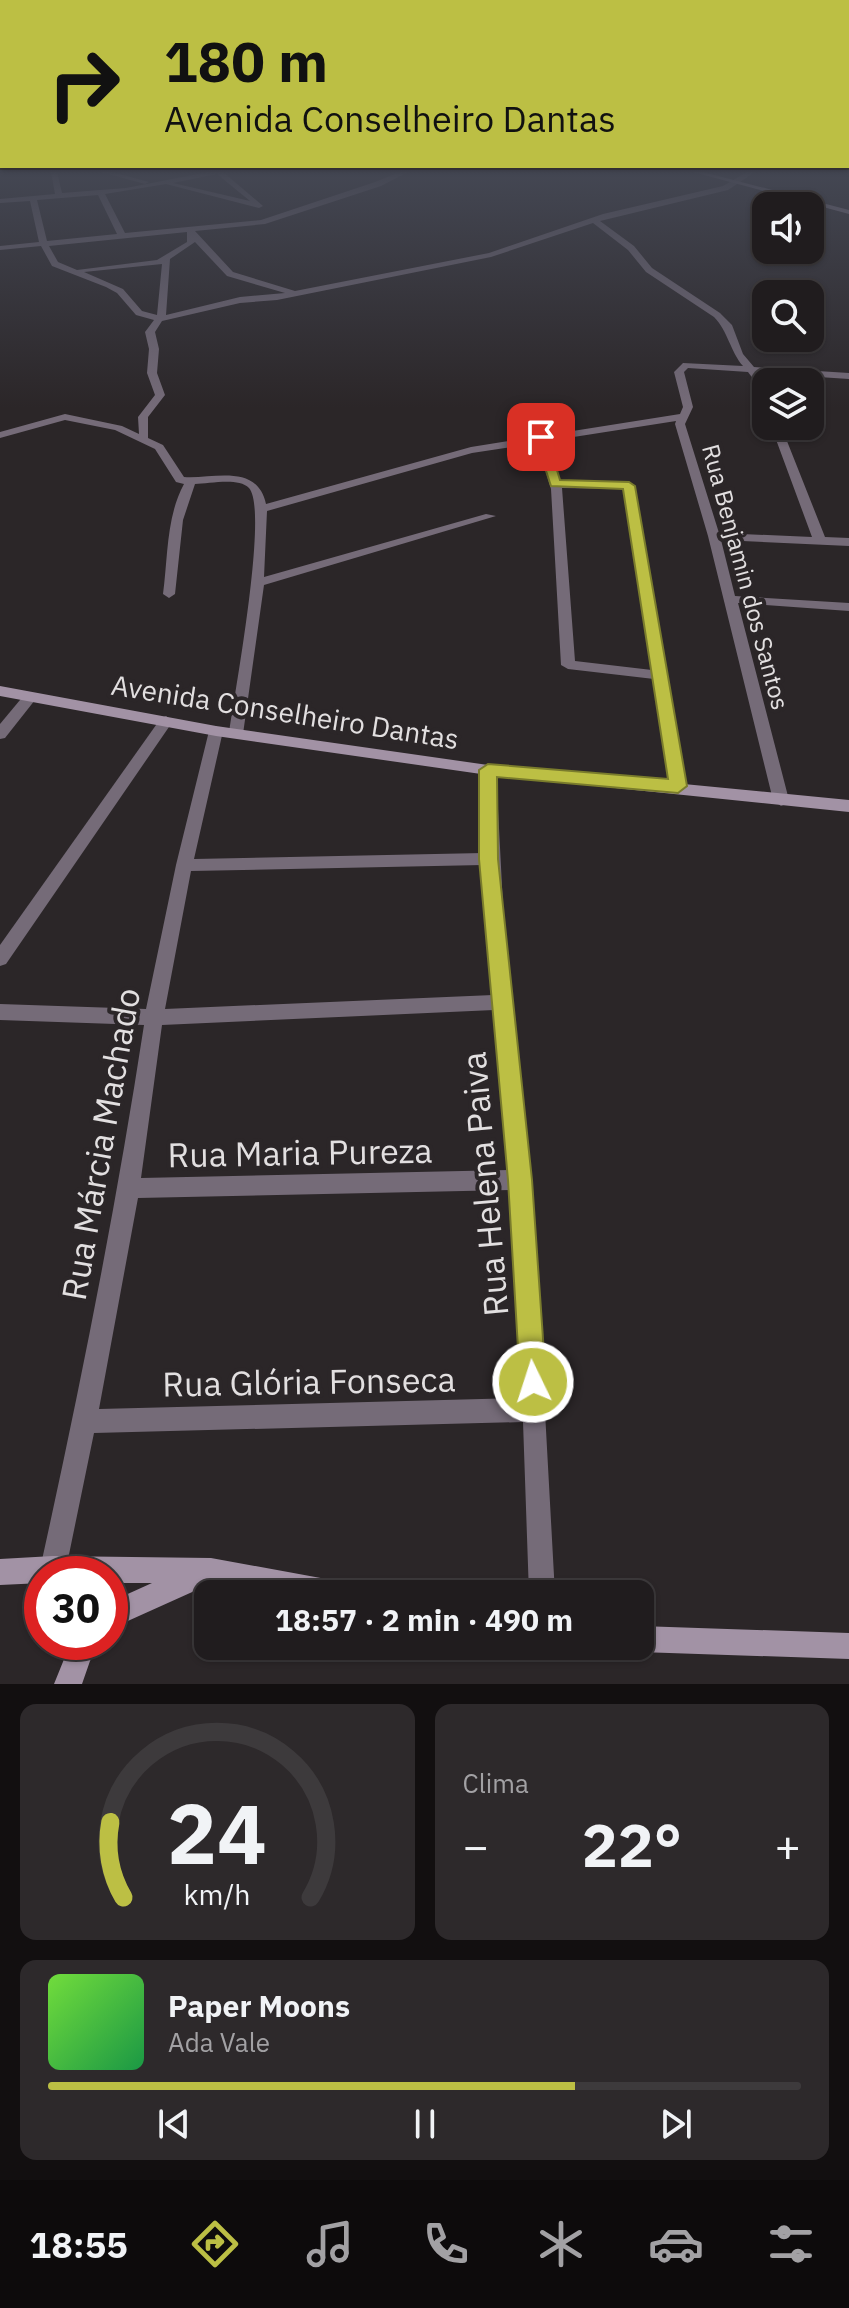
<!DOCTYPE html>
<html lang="pt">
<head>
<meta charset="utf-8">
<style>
	body { margin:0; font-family:"IBM Plex Sans",sans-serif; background:#2d292b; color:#f1f3f6; height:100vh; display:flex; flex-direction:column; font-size:30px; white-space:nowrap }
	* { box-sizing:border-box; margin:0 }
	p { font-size:26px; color:#a2a1a4 }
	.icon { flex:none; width:44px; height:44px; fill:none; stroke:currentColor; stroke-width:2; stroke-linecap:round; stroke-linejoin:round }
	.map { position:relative; height:1684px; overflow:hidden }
	.drawer { display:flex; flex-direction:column; gap:20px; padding:20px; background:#120f10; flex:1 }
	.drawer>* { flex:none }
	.top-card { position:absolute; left:0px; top:0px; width:850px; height:168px; box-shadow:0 2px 6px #0004,0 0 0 2px #3d3a3c; background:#bcbf44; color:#111; overflow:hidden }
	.buttons { position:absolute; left:752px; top:192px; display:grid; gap:16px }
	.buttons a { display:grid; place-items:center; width:72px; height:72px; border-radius:16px; background:#201c1e; box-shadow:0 2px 6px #0004,0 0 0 2px #3d3a3c; font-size:40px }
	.speed { position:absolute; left:24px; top:1556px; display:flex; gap:16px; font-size:40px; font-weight:700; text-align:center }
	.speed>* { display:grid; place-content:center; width:104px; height:104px; border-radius:50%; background:#201c1e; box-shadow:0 2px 6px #0004,0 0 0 2px #3d3a3c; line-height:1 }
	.speed .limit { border:12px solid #d22; background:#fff; color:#111 }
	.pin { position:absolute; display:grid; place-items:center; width:68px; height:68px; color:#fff; margin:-34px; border-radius:16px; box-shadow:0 4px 12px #0006 }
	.me { position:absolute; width:88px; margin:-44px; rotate:356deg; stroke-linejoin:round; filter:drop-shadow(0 0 6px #0008) }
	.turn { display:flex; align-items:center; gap:28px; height:168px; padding:0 32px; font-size:36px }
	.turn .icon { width:104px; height:104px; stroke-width:2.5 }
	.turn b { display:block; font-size:56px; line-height:68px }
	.big { font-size:60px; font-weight:800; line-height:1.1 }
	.drawer .tile { flex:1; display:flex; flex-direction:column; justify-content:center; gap:12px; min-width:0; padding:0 28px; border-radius:16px; background:#2d292b }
	.drawer .dial { align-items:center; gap:0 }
	.dial svg { height:208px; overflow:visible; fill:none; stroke:#3d3a3c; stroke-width:7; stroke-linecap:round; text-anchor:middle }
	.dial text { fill:#f1f3f6; stroke:none }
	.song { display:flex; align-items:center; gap:24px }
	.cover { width:96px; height:96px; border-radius:12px; background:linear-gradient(135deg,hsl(100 70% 55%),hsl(140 70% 35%)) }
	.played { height:8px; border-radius:4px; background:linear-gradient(90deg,#bcbf44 70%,#3d3a3c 70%) }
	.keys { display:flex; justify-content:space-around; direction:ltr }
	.heat { display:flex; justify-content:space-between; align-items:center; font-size:44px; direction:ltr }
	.drawer .tiles { flex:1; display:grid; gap:20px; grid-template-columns:1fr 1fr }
	.tile:last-child { grid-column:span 2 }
	.trip { position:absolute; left:194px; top:1580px; width:460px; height:80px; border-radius:16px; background:#201c1e; box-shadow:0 2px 6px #0004,0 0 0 2px #3d3a3c; font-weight:800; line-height:80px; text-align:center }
	.tabs { display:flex; height:128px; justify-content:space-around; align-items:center; background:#0d0b0c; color:#a2a1a4 }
	.tabs .icon { width:56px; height:56px }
	.tabs .on { color:#bcbf44 }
	.tabs b { font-size:36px; color:#f1f3f6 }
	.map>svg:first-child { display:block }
</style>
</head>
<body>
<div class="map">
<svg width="849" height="1684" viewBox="0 0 849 1684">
	<rect width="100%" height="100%" fill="#2b2628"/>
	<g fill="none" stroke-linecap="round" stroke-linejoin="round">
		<g fill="#756b78" fill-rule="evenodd">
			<path d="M51 172H57L62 193 126 188 208 172H223L263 206 259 208 166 184 105 194 125 233 261 220 375 182 400 172H408L381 186 265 224 195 231 233 272 295 291 489 253 603 214 723 186 747 172H755L728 190 600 221 634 246 652 268 720 313 732 325 743 354 754 367 849 373V379L759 373 766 385V402L761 399 754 380 748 372 688 368 684 372 693 407 685 424 719 533 812 537 771 426H781L825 537 849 538V546L721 540 735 596 849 603V611L738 603 789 800 786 804 781 806 773 800 708 536 675 424 676 421 548 441 560 481 629 483 635 486 686 786 683 790 678 791 670 786 654 679 568 669 561 665 551 489 537 443 472 453 267 511 264 577 486 514 496 516 264 585 243 734 241 738H231L229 734C234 697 269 510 249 488 238 477 209 484 195 484L183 520 175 594 169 598 163 594C168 558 166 517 184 484L176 482 155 449 115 430 65 420 0 438V432L65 414 122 426 139 434 138 417 155 395 147 373 149 349 145 332 154 320 136 315 117 293 106 287 52 266 41 246 0 250V246L39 242 30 201 0 203V199L55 194ZM217 174 250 201 173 183ZM98 195 117 234 47 241 37 200ZM593 223 628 250 646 272 714 317C728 331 730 351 743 366L683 363 674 372 683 407 680 414 471 447 266 504C257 463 214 479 184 477L163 445 148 438V417L165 395 157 373 159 349 155 332 162 321 240 303 277 300 491 257ZM187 232V242L157 260 77 270 58 262 49 246ZM195 242 227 276 285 293 240 297 166 315 170 259ZM162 264 157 315 142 311 123 289 84 272ZM562 488 624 489 652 670 575 661Z"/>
			<path d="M101 172H112L149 182 145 184Z"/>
			<path d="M30 692 37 697 35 700 5 738 0 739V724L25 694Z"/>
			<path d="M166 716 173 721 171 724 6 964 0 966V945L161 718Z"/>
			<path d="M216 726 223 731 194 859 483 853 480 770 488 765 496 770 504 925 538 1284 555 1594H529L523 1422 94 1433 66 1569 64 1574H42L40 1569C80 1388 116 1208 144 1025L0 1020V1004L146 1009 176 865 209 731ZM483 865 493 995 165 1009 191 871ZM494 1010 509 1170 141 1178 162 1025ZM510 1190 522 1398 99 1409 138 1198Z"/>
		</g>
		<g fill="#a292a5" fill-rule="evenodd">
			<path d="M693 172H703L849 210V214Z"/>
			<path d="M0 686 216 726 488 765 849 800V812L488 775 216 736 0 696Z"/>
			<path d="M53 1556 211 1558 337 1581 346 1585 350 1594H266L210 1584 110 1629V1602L152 1583H110V1574H42V1583L0 1585V1559Z"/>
			<path d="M640 1626 849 1633V1659L640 1652 630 1646H640Z"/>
			<path d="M71 1642H101L90 1661 82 1684H54Z"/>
		</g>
	</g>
	<linearGradient id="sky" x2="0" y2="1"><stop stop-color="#181516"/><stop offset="0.42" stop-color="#444753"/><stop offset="1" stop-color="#444753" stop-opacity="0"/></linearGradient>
	<rect width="849" height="408" fill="url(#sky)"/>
	<path fill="#bcbf44" stroke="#7a7c2c" stroke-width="2" d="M541 434 547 437 560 480 629 482 635 486 687 786 678 793 497 777 498 859 532 1180 546 1382 542 1391 533 1395 524 1391 520 1382 508 1180 479 859V770L488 764 668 779 623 489 551 486 535 437Z"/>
	<g text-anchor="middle" stroke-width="8" stroke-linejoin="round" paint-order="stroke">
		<g font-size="24" fill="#e2dfe0" stroke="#2b2628">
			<text transform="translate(745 577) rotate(75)" y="8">Rua Benjamin dos Santos</text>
		</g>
		<g font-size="28" fill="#e2dfe0" stroke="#2b2628">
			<text transform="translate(285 712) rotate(9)" y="10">Avenida Conselheiro Dantas</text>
		</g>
		<g font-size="34" fill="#e2dfe0" stroke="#2b2628">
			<text transform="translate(101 1144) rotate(-80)" y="12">Rua Márcia Machado</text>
			<text transform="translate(300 1153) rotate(-1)" y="12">Rua Maria Pureza</text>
			<text transform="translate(485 1184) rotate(-95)" y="12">Rua Helena Paiva</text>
			<text transform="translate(309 1382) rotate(-1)" y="12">Rua Glória Fonseca</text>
		</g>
	</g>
</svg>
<div class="buttons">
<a><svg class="icon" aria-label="sound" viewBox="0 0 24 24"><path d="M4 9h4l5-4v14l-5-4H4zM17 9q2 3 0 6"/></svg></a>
<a><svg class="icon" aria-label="search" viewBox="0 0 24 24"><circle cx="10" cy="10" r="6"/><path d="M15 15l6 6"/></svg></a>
<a><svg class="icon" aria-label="layers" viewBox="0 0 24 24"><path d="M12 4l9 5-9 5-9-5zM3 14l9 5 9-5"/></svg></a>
</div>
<div class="speed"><div class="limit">30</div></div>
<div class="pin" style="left:541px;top:437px;background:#d93025"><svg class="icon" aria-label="arrive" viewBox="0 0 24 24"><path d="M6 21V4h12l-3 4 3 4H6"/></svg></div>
<svg class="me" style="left:533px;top:1382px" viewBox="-20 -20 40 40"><circle r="17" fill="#bcbf44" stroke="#fff" stroke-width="3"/><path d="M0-11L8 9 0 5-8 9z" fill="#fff"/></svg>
<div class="trip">18:57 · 2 min · 490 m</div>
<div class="top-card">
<div class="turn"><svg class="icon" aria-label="right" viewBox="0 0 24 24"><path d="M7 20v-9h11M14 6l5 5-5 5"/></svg><div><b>180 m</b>Avenida Conselheiro Dantas</div></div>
</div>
</div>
<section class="drawer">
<div class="tiles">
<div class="tile dial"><svg viewBox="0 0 100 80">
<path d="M14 69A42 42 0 1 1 86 69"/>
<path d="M14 69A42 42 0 0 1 9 40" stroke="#bcbf44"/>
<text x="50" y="56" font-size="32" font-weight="700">24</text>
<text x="50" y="72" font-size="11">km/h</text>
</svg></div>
<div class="tile"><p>Clima</p>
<div class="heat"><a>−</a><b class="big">22°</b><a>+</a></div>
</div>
<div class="tile">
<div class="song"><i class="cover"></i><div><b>Paper Moons</b><p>Ada Vale</p></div></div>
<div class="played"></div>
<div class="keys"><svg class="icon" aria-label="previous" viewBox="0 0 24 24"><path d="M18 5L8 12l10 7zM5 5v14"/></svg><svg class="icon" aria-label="pause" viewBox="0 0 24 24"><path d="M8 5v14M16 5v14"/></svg><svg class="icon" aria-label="next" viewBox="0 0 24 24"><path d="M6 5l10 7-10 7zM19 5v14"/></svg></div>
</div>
</div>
</section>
<nav class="tabs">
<b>18:55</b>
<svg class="icon on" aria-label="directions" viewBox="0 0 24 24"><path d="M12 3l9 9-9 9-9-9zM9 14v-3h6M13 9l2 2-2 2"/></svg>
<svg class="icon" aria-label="music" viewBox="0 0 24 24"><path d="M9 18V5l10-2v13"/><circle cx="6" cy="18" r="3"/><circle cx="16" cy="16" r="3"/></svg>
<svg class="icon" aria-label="phone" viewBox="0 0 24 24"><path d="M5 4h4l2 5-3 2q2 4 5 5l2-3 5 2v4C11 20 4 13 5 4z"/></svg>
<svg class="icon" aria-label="climate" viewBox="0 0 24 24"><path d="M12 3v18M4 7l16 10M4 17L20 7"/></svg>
<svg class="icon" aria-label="car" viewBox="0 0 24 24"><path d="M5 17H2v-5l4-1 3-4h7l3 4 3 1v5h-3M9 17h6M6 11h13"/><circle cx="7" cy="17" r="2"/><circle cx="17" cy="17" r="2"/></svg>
<svg class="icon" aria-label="filters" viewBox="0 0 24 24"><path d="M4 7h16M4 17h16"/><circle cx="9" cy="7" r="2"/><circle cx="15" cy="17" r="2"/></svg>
</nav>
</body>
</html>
